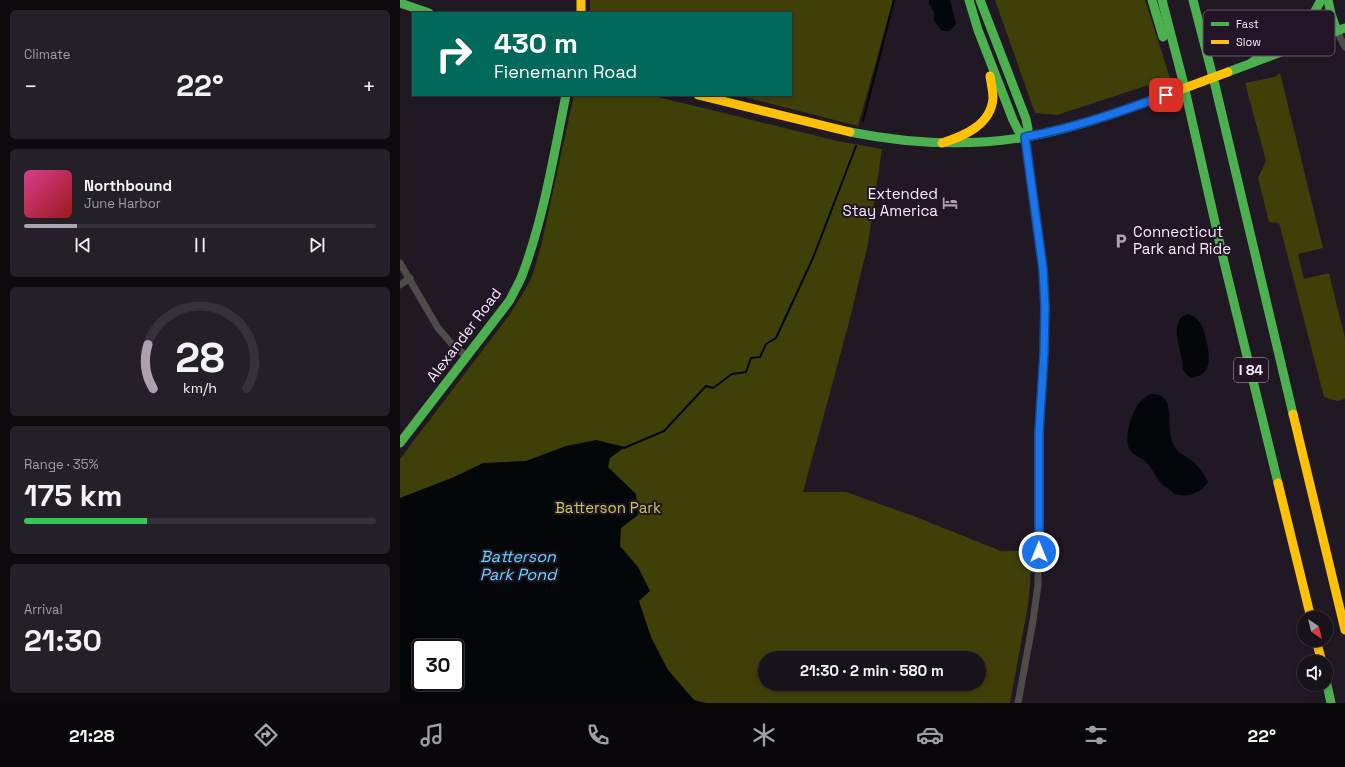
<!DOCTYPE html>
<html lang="en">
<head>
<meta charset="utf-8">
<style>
	body { margin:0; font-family:"Space Grotesk",sans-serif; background:#252027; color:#f1f3f6; height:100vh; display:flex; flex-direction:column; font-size:15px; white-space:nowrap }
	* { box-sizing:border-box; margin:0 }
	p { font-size:13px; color:#9f9ea2 }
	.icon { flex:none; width:22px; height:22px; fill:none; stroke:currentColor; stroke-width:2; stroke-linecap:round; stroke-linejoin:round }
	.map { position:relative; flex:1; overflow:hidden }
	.sheet { display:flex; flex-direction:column; gap:10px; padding:10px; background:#0d0a0e; width:400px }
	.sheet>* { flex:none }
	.banner { position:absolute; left:12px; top:12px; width:380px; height:84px; border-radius:0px; box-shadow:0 2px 6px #0003,0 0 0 1px #363239; background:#00695c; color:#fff; overflow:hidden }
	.needle { width:26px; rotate:145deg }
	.fabs { position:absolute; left:897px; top:611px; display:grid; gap:8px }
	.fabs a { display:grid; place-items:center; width:36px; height:36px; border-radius:50%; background:#18121a; box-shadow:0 2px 6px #0003,0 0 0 1px #363239; font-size:20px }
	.speed { position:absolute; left:12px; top:639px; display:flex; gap:8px; font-size:20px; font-weight:700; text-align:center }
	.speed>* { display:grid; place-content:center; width:52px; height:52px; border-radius:50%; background:#18121a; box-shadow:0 2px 6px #0003,0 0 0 1px #363239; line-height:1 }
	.speed .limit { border:2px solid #111; border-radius:6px; background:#fff; color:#111 }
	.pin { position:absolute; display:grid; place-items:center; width:34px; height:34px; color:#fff; margin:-17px; border-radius:8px; box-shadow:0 2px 6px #0006 }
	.me { position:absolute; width:44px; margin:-22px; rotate:0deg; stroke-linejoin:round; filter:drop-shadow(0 0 3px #0008) }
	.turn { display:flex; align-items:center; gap:14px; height:84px; padding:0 16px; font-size:18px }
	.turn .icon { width:52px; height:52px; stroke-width:2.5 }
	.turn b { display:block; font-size:28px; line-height:34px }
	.big { font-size:30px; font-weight:600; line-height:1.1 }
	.sheet .card { flex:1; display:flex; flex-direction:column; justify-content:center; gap:6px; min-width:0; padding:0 14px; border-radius:6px; background:#252027 }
	.sheet .dial { align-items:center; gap:0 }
	.dial svg { height:104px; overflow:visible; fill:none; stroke:#363239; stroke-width:7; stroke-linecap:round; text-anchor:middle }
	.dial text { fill:#f1f3f6; stroke:none }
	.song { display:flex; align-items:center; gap:12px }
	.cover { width:48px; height:48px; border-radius:6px; background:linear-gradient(135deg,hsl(330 70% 55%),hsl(0 70% 35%)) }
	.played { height:4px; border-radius:2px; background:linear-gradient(90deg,#aca2af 15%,#363239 15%) }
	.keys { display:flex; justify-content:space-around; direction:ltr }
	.heat { display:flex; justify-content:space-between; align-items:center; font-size:22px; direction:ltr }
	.charge { height:6px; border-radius:3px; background:linear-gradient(90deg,#34c759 35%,#363239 0) }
	.trip { position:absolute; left:358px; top:651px; width:228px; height:40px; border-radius:20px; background:#18121a; box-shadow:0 2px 6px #0003,0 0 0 1px #363239; font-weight:600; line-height:40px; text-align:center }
	.tabs { display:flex; height:64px; justify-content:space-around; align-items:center; background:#0a070a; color:#9f9ea2 }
	.tabs .icon { width:28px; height:28px }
	.tabs .current { color:#aca2af }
	.tabs b { font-size:18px; color:#f1f3f6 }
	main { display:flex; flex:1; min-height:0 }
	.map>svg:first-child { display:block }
</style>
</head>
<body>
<main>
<section class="sheet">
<div class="card"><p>Climate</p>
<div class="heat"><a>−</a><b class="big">22°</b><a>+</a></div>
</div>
<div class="card">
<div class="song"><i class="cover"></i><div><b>Northbound</b><p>June Harbor</p></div></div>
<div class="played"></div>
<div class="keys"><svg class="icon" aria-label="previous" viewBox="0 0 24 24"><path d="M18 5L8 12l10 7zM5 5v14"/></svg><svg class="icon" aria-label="pause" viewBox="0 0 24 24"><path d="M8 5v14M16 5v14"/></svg><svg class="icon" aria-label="next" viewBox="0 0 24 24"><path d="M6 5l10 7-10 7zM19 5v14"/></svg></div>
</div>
<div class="card dial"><svg viewBox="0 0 100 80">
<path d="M14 69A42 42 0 1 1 86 69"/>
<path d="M14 69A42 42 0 0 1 10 35" stroke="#aca2af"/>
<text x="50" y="56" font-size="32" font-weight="700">28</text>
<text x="50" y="72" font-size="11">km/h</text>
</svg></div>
<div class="card"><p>Range · 35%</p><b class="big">175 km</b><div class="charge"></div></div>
<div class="card"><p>Arrival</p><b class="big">21:30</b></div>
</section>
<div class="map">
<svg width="945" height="703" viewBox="0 0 945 703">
	<rect width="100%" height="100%" fill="#201823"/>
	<g fill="#3f4008" fill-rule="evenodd">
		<path d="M190 0H493L458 126 336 95H391V13H190Z"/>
		<path d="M595 0H745L770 78 657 115 635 113Z"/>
		<path d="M880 73 923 248 898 254 904 279 929 273 945 338V399L937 401 924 397 879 223 869 222 858 178 866 161 845 83 875 77Z"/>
		<path d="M174 95H250L437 141 482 149 468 244 448 326 403 492H446L516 517 601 551H622L631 564 630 585 628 605 610 703H0V459L110 314 128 285 133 274 141 246ZM21 648H55V682H21ZM365 658H579V684H365Z"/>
	</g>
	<g fill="#03070a" fill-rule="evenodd">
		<path d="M529 0H550L556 24 550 31H542L534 21V12L529 4Z"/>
		<path d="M787 314C801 317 805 331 807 343 810 358 812 374 792 378L788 376 783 370C784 354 766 322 787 314Z"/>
		<path d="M750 394C774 392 768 417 770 432 770 436 772 440 773 444 777 453 784 455 791 460 798 465 805 475 808 482 801 493 788 498 775 494 773 493 771 490 768 488 765 487 763 486 761 483 755 477 753 469 747 463 742 457 734 457 730 450 723 439 731 415 738 404 741 400 746 397 750 394Z"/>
		<path d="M196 440 225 447 210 458 208 467 236 494 238 515 221 528 220 546 238 567 250 591 239 601 251 637 268 670 294 700 306 703H0V498L54 477 83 463 126 461 166 446ZM21 648H55V682H21Z"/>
	</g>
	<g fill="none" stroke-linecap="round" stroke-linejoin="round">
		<g stroke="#03070a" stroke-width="2">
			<path d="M463 121 494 0"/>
			<path d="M224 448 264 431 306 386 313 388 332 374 346 372 351 358 360 357 366 344 376 338 413 258 456 146"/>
		</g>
		<g stroke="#4e4c4a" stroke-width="7">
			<path d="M937 31 945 47"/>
			<path d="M0 263 38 328 51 343 66 356"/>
			<path d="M0 285 10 278"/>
			<path d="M618 703 633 621 638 585 639 432 645 330 643 269 625 137"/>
		</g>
		<g stroke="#4caf50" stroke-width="9">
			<path d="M569 0 578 30 613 120 618 130 625 137 628 129 626 119 580 0"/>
			<path d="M752 0 763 37"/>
			<path d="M762 0 783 81 824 262 878 483"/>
			<path d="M793 0 815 85 893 414"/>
			<path d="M928 0 931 14 937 31"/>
			<path d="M0 3 29 13"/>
			<path d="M851 63 905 25 914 13 921 0"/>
			<path d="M828 72 945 28"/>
			<path d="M450 132C510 144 572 147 632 136 678 127 722 111 766 95"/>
			<path d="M0 443 110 300C114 291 120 282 123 273 144 216 154 154 166 95"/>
			<path d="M926 680 931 703"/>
		</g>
		<g stroke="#ffc107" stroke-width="9">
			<path d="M181 0V13"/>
			<path d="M298 95 450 132"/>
			<path d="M542 143C564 136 591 125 593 98 593 91 591 83 590 76"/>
			<path d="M893 414 945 630"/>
			<path d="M878 483 911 618"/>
			<path d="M916 640 922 662"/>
		</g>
		<path stroke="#ffc107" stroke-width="9" d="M766 95 828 72"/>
	</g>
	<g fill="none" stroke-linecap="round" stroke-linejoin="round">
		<g stroke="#114b97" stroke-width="10">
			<path id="route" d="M639 552V432L644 354 645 307 643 269 625 137C674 128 720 112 766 95"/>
		</g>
		<use href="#route" stroke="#1a73e8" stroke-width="7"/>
	</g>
	<defs>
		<g id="hotel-bare" transform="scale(1.2)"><path d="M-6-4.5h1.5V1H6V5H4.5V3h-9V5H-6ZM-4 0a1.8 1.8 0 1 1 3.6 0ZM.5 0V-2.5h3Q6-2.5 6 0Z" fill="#aca2af" stroke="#231427" stroke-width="2.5" paint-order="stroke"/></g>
		<g id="parking-bare" transform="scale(1.2)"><path d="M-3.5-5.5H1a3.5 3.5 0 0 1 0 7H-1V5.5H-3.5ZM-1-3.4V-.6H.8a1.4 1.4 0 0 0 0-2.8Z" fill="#aca2af" stroke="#231427" stroke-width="2.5" paint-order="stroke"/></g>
	</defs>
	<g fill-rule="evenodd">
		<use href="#hotel-bare" x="550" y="203"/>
		<use href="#parking-bare" x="721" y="241"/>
	</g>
	<g text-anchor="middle" stroke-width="4" stroke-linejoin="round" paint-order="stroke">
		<rect fill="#231427" stroke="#b8acbb" stroke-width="1" x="834" y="358" width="34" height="24" rx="3"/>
		<g font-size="14" font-weight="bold" fill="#f8edfb">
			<text x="851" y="375">I 84</text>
		</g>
		<g font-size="15" fill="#f8edfb" stroke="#231427" text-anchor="end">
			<text x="538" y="199">Extended<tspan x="538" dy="17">Stay America</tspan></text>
			<text x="733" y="237" text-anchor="start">Connecticut<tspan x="733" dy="17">Park and Ride</tspan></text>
		</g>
		<g font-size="15" fill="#f8edfb" stroke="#231427">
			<text transform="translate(64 335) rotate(-53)" y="5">Alexander Road</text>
		</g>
		<g font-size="15" fill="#c6ca4f" stroke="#231427">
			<text x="208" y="513">Batterson Park</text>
		</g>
		<g font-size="16" font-style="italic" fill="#62d8fb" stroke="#231427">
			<text x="118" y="562">Batterson<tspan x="118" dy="18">Park Pond</tspan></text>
		</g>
	</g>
	<rect x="803" y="10" width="132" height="46" rx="6" fill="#231427" stroke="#635567" stroke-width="1"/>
	<rect x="811" y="22" width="18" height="4" fill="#4caf50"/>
	<rect x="811" y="40" width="18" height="4" fill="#ffc107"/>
	<g font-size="11" fill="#f8edfb">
		<text x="836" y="28">Fast</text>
		<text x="836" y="46">Slow</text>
	</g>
</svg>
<div class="fabs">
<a><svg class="needle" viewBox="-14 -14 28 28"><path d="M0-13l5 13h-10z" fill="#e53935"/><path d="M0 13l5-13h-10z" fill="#9f9ea2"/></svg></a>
<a><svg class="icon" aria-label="sound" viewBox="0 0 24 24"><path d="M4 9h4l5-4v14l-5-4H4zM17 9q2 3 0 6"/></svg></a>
</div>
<div class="speed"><div class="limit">30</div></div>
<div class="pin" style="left:766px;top:95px;background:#d93025"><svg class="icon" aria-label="arrive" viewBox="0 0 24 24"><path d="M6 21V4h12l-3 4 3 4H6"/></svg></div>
<svg class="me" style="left:639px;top:552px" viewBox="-20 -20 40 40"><circle r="17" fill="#1a73e8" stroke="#fff" stroke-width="3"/><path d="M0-11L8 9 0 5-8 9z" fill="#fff"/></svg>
<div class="trip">21:30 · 2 min · 580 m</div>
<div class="banner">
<div class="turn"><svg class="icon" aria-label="right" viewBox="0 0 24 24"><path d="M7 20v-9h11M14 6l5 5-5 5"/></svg><div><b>430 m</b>Fienemann Road</div></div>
</div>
</div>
</main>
<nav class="tabs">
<b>21:28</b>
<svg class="icon current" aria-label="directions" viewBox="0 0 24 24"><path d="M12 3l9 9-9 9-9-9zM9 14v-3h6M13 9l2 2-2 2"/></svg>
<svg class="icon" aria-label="music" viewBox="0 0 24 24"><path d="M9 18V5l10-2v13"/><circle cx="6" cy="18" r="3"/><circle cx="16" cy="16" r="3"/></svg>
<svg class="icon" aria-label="phone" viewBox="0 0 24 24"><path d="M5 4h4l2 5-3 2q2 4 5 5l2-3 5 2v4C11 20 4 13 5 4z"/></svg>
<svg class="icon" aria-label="climate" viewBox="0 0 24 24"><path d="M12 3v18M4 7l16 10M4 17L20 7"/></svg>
<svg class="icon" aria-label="car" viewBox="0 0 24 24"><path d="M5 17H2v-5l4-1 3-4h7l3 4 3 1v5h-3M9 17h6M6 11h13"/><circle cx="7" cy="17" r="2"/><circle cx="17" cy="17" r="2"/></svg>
<svg class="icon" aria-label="filters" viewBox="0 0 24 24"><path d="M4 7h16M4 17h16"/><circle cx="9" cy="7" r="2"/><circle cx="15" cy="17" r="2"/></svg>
<b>22°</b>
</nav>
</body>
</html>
